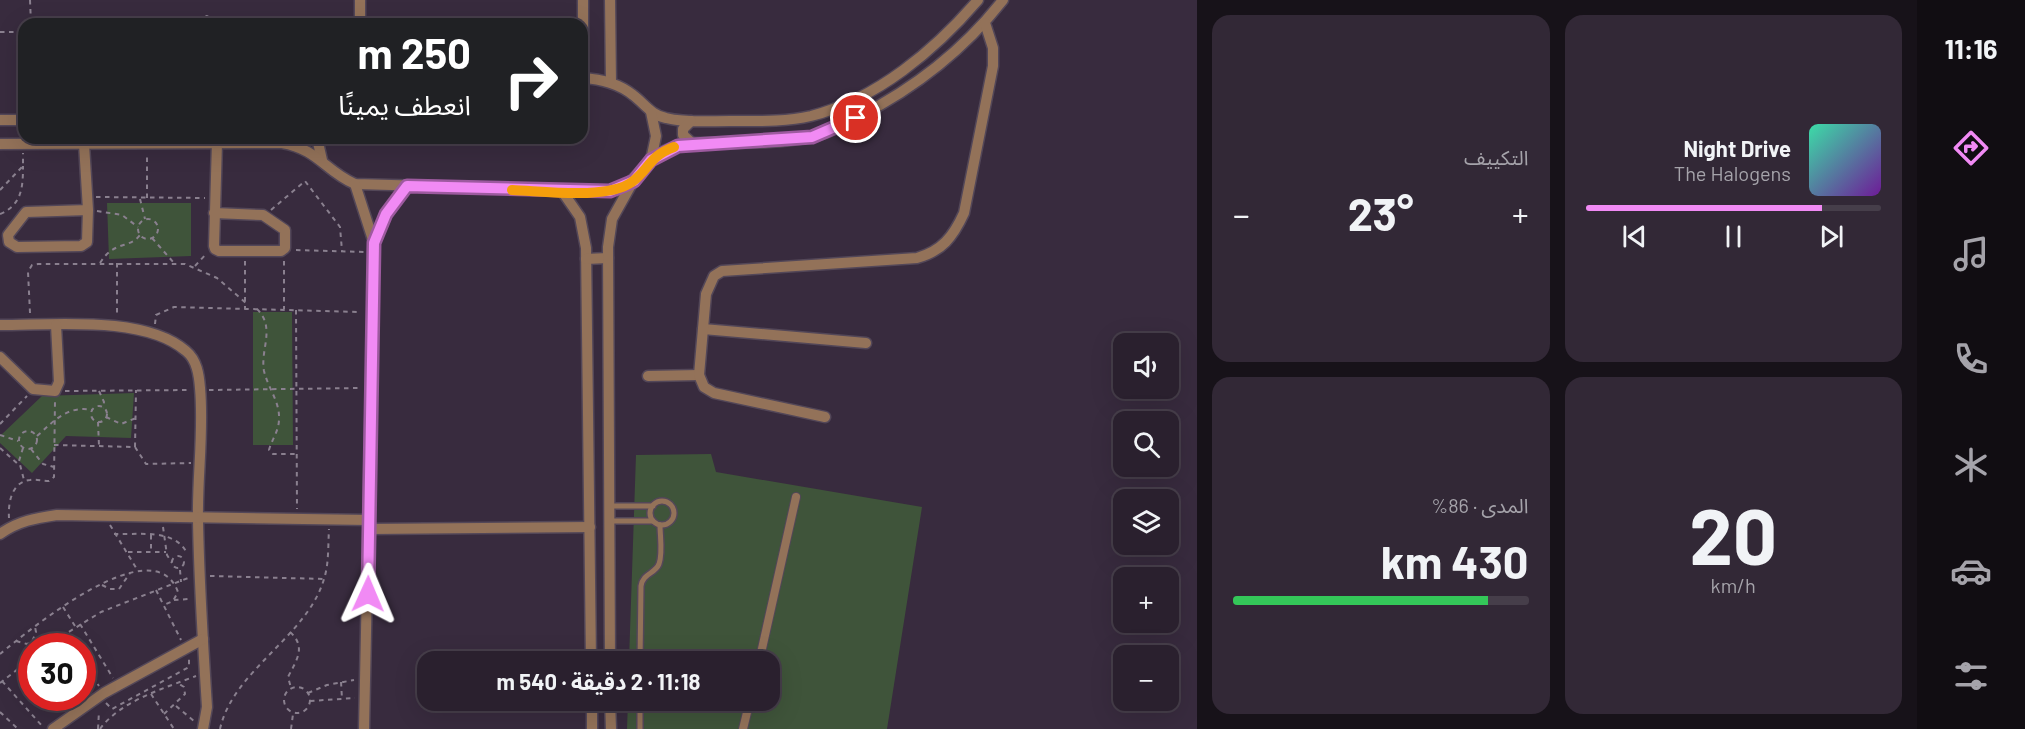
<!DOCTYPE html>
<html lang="ar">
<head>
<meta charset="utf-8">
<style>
	body { margin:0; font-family:Barlow,"Noto Sans Arabic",sans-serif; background:#322836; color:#f1f3f6; direction:rtl; height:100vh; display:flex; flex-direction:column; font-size:22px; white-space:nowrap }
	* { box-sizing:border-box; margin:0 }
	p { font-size:20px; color:#a5a3aa }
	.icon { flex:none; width:33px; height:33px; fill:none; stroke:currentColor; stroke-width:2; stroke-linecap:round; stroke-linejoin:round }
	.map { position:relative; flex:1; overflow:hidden; direction:ltr }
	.side { display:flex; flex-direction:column; gap:15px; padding:15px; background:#171219; width:720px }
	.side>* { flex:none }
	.top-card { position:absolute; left:18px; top:18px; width:570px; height:126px; border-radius:18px; box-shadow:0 6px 24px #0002,0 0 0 2px #463e4a; direction:rtl; background:#202124; color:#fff; overflow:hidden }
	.buttons { position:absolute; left:1113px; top:333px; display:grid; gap:12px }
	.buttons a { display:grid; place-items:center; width:66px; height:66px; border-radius:12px; background:#2a202e; box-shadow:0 6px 24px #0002,0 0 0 2px #463e4a; font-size:30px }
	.speed { position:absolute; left:18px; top:633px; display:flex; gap:12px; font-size:30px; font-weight:700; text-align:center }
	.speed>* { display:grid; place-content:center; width:78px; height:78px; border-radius:50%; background:#2a202e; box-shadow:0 6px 24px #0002,0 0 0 2px #463e4a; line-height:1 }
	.speed .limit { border:9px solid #d22; background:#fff; color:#111 }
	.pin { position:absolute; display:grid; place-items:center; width:51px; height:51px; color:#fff; margin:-26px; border:3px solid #fff; border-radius:50%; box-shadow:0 2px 6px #0007 }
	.me { position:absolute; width:66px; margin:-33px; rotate:1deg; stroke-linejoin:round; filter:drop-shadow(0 0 4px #0008) }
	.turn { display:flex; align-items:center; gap:21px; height:126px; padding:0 18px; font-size:27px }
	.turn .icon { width:78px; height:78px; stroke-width:2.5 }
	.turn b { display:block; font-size:42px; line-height:51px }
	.big { font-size:45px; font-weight:700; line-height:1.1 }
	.side .tile { flex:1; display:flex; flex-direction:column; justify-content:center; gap:9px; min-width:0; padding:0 21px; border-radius:18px; background:#322836 }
	.side .dial { align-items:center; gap:0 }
	.dial b { font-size:78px; line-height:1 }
	.song { display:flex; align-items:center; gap:18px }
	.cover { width:72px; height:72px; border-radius:9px; background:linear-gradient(135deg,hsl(160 70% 55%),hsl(280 70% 35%)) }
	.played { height:6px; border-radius:3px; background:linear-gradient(90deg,#f18af4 80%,#463e4a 80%) }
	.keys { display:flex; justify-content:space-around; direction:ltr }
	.heat { display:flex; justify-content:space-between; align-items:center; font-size:33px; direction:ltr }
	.charge { height:9px; border-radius:4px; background:linear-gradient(90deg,#34c759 86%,#463e4a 0) }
	.side .tiles { flex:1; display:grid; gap:15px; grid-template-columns:repeat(2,1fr) }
	.trip { position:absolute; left:417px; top:651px; width:363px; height:60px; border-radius:18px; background:#2a202e; box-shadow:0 6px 24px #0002,0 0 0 2px #463e4a; font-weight:700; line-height:60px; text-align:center; direction:rtl }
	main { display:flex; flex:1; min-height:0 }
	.tabs { display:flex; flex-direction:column; width:108px; justify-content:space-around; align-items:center; background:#110d12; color:#a5a3aa }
	.tabs .icon { width:42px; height:42px }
	.tabs .active { color:#f18af4 }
	.tabs b { font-size:27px; color:#f1f3f6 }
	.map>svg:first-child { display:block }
</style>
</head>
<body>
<main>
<nav class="tabs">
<b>11:16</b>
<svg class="icon active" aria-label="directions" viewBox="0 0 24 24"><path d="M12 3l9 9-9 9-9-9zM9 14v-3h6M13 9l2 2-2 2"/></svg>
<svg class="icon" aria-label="music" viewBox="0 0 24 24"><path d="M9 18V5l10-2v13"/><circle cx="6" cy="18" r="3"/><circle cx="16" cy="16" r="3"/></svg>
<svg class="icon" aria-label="phone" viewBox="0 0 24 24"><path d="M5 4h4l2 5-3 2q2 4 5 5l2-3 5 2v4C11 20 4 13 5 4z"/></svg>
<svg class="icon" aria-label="climate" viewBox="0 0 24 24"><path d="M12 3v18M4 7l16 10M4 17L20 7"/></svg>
<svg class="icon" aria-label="car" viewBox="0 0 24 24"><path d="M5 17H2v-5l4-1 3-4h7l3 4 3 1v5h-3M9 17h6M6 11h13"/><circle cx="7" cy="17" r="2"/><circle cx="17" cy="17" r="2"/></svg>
<svg class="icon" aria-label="filters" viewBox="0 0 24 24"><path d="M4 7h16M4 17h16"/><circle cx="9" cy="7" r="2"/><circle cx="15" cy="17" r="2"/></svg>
</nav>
<section class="side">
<div class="tiles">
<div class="tile">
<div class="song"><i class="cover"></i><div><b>Night Drive</b><p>The Halogens</p></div></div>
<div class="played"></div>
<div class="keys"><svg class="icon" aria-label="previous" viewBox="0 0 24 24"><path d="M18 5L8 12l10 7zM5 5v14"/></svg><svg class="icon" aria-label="pause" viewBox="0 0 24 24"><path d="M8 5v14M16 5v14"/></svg><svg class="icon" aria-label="next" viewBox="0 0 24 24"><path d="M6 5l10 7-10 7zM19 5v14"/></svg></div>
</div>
<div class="tile"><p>التكييف</p>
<div class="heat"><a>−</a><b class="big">23°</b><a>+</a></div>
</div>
<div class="tile dial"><b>20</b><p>km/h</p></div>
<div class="tile"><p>المدى · 86%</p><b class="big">430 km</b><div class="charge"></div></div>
</div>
</section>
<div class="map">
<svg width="1197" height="729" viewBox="0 0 1197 729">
	<rect width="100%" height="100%" fill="#382b3e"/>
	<g fill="#3f543a">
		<path d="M107 203H191V256L109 259Z"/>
		<path d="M253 312H292L293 445H253Z"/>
		<path d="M134 393 131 438 66 436 32 473 0 443V436L42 396Z"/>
		<path d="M711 454 716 472 922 507 887 729H627L628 701 770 700V662L629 661 636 455Z"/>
	</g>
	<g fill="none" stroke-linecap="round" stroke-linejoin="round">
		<g stroke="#534758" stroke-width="8">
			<g id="service">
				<circle cx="662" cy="513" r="12"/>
				<path d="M609 506H653"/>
				<path d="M609 521H653"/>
				<path d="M640 662 641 586C643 573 655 574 659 564 663 553 660 536 660 525"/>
				<path d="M640 729V700"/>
			</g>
		</g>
		<g stroke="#534758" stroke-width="10">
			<g id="pedestrian">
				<path d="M759 662 796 497"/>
				<path d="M743 729 750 700"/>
			</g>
		</g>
		<g stroke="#534758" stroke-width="13">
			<g id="minor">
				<path d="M360 0V24"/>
				<path d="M583 0V78"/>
				<path d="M610 0 611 83"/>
				<path d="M582 78C601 79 618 83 633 95 645 104 651 115 666 118 686 123 709 121 730 121 757 121 785 122 811 116 877 99 935 50 978 0"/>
				<path d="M651 112 656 136 651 160"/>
				<path d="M0 120H24"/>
				<path d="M691 121 683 129V135L692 143"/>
				<path d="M317 138 322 160"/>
				<path d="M0 144 282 143C318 149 325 171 355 184L610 191C637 183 634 175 652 159 663 149 677 146 692 143 731 142 773 145 811 137 827 134 843 125 858 117 915 88 963 51 1003 0"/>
				<path d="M84 144 88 210 87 242 81 246 17 247 9 242 8 235 26 212 88 210"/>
				<path d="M355 184 374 243 364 729"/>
				<path d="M562 191 580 217 586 248 591 662"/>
				<path d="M214 213 263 215 285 230V248L281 251H219L215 249 214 246 217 142"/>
				<path d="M374 243 386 215 407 186"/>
				<path d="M586 259 608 258"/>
				<path d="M0 325C53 325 145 315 186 351 197 360 199 375 200 388 204 432 197 477 198 520 199 583 203 645 207 707L203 729"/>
				<path d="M703 329 866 343"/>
				<path d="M0 357 33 389 55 391 59 382 56 325"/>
				<path d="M648 376 699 375"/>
				<path d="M825 417 714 393 704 387 699 375 706 294 714 276 722 271 917 258C942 251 953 237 964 213L993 66V48L985 23"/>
				<path d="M369 529 590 527"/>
				<path d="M0 534C18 521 36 518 57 515L369 520"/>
				<path d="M610 662 608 247 612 219 631 185"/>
				<path d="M592 700V729"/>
				<path d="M610 700 611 729"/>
				<path d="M53 729 104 693 203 639"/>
			</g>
		</g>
		<g stroke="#8a808f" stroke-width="2" stroke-dasharray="4.5 4.5" stroke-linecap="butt">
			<path d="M30 0 31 24"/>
			<path d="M189 24 207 16 221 24"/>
			<path d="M0 32H24"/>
			<path d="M0 190 23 166V153"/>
			<path d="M96 197 205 198"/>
			<path d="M147 198V153"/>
			<path d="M140 199 145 219"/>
			<path d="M271 210 305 181 340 227 342 251"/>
			<path d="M97 211 122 215 138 227"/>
			<path d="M0 214C22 205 23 187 23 166"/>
			<circle cx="148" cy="229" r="10"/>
			<path d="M152 238 174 263"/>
			<path d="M296 250 365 252"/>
			<path d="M245 261V309"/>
			<path d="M284 261V309"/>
			<path d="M100 263C114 240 130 249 140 235"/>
			<path d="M117 263V317"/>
			<path d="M195 266 207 253"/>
			<path d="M257 309C276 328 260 349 264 371 268 388 280 402 279 419 279 431 272 439 269 450L273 454H296"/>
			<path d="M296 310 297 509"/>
			<path d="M30 313 28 272 32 265 38 264H185L217 278 246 303"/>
			<path d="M155 324 156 315 174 307 361 312"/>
			<path d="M209 390 360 388"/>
			<path d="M65 391 189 390"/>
			<path d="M99 391 104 402 103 408"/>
			<circle cx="99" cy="414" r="8"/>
			<path d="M106 417 121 424 136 418"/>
			<path d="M98 422 99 446"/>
			<path d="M0 424 27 396"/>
			<circle cx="28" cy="440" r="9"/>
			<path d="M0 435 18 441"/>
			<path d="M37 436C55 420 68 405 93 410"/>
			<path d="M54 445 135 447 146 464 191 463"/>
			<path d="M135 447 136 390"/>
			<path d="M0 448 18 464"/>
			<path d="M23 448 19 461 24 480"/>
			<path d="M31 449 43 464 54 467"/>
			<path d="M9 518C8 504 11 482 30 480 36 479 42 481 49 481L54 477 55 401"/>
			<path d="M110 525 138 571"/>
			<path d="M163 527 167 555 172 563"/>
			<path d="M114 534C139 535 174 528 187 553"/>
			<path d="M151 535V552"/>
			<path d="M128 552H166"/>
			<circle cx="178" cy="562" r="6"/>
			<path d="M180 570 181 582"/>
			<path d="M210 576 324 579"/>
			<path d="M102 585 110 589H119L130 573"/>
			<path d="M156 590 181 640"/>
			<path d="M174 600 189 599"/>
			<path d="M63 607 75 626"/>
			<path d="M80 624 113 678"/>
			<path d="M290 632C307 647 296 661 288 677L291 688"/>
			<path d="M64 634 72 646"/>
			<path d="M16 641 27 644 32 642 36 632 35 627"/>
			<path d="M46 646 101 612 188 578"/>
			<path d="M0 654C28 631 154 526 178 592L173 601 164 605"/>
			<path d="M82 662 99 686"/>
			<path d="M2 681 43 727"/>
			<path d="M341 682 342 699"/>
			<path d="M0 683 32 658"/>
			<circle cx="297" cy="700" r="13"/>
			<path d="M308 693 327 685 354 680"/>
			<path d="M151 694 174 729"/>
			<path d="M310 701 355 698"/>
			<path d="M106 703 112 709 189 667V659"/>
			<path d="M176 706 194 721"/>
			<path d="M0 712 18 729"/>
			<path d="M164 714 185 694 184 687 179 684"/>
			<path d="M98 729 99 711"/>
			<path d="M100 729C120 701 165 688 196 676"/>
			<path d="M220 729C233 670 307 637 324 579 329 564 328 545 329 529"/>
			<path d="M291 729 293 714"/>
		</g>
		<use href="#service" stroke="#937259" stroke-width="5"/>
		<use href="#pedestrian" stroke="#937259" stroke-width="8"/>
		<use href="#minor" stroke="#937259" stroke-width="10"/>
	</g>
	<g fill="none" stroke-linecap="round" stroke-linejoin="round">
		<g stroke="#9d5a9f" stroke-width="15">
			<path id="route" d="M368 594 374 243 386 214 407 186 610 191 634 181 651 160 678 146 812 137 856 118"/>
		</g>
		<use href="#route" stroke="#f18af4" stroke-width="10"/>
		<path stroke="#f59e0b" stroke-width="10" d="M512 190C543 191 607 200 632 182 649 170 649 156 674 147"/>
	</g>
</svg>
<div class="buttons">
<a><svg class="icon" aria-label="sound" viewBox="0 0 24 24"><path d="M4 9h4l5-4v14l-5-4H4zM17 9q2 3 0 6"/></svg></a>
<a><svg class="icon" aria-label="search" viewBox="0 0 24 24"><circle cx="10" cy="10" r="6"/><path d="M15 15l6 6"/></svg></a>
<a><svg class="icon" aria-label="layers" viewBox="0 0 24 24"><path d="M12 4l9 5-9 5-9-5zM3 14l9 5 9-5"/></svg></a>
<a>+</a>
<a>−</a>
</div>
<div class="speed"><div class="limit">30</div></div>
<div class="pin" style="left:856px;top:118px;background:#d93025"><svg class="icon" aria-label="arrive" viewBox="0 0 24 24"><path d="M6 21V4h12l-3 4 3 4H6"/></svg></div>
<svg class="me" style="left:368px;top:594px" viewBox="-20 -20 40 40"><path d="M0-17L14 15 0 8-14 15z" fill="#f18af4" stroke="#fff" stroke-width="4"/></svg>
<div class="trip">11:18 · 2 دقيقة · 540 m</div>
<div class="top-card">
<div class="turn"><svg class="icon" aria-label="right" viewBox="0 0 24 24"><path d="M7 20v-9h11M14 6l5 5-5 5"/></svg><div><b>250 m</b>انعطف يمينًا</div></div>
</div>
</div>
</main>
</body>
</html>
